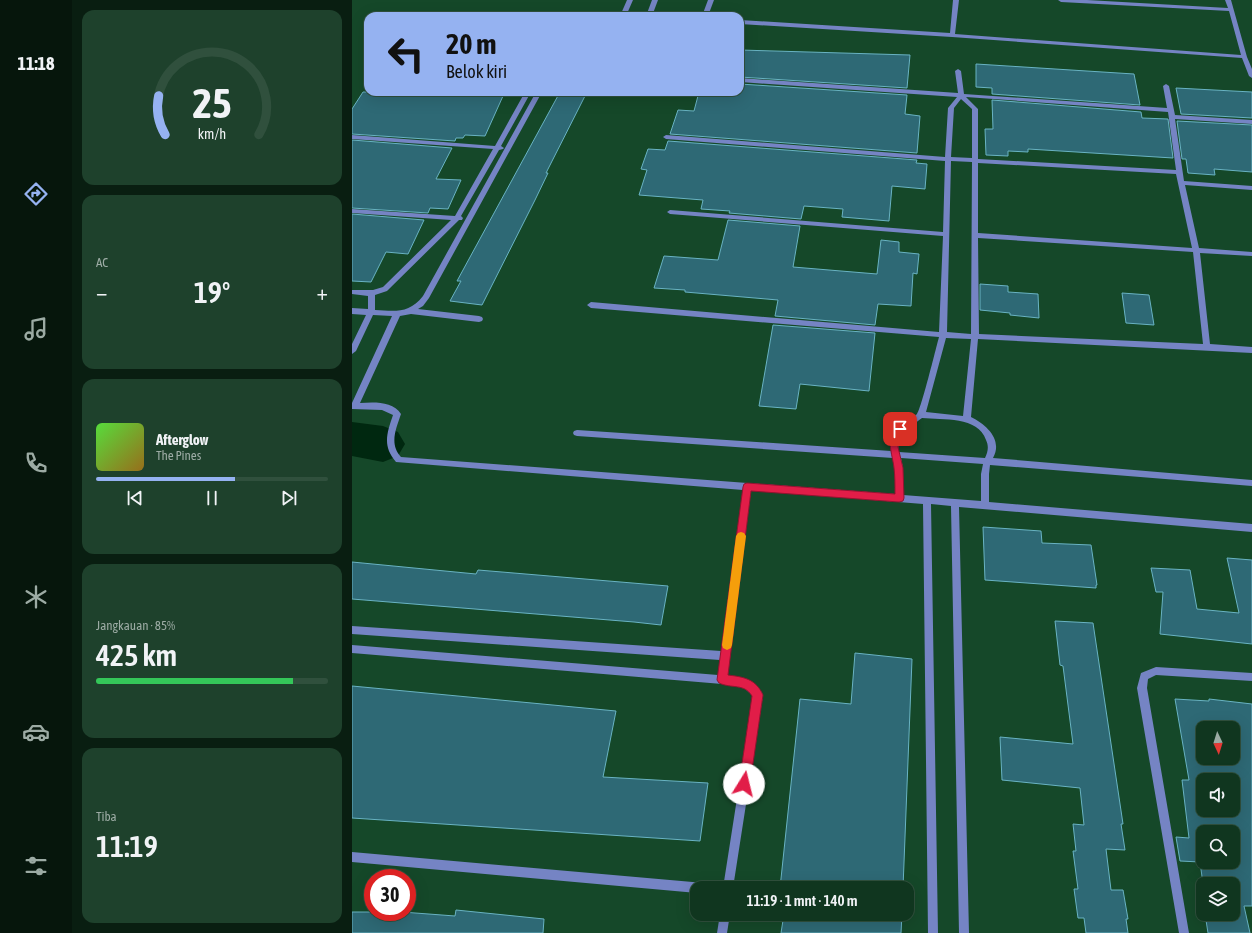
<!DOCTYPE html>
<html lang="id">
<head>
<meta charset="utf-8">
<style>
	body { margin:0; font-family:"Asap Condensed",sans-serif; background:#1e412c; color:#f1f3f6; height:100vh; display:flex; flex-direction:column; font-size:15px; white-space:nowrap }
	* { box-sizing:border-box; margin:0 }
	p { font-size:13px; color:#9caba4 }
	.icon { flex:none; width:22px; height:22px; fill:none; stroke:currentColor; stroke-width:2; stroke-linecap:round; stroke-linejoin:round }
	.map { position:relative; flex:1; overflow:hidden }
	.panel { display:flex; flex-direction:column; gap:10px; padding:10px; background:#091e11; width:280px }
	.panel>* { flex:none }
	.top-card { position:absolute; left:12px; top:12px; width:380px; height:84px; border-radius:12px; box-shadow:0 4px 16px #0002,0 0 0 1px #30503d; background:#95b2f1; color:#111; overflow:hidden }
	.needle { width:26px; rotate:176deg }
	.controls { position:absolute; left:844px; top:721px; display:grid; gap:8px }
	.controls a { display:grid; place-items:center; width:44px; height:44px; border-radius:8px; background:#10361f; box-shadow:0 4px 16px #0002,0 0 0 1px #30503d; font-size:20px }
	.speed { position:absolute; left:12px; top:869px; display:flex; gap:8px; font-size:20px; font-weight:700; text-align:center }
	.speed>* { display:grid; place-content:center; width:52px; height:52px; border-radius:50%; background:#10361f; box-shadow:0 4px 16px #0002,0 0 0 1px #30503d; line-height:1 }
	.speed .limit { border:6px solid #d22; background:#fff; color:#111 }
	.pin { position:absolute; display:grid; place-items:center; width:34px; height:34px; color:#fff; margin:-17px; border-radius:8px; box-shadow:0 2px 6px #0006 }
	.me { position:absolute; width:44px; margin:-22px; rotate:9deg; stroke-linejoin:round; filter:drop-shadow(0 0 3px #0008) }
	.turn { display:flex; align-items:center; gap:14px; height:84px; padding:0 16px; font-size:18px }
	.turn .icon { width:52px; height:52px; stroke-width:2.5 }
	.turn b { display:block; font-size:28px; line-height:34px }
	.big { font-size:30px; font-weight:600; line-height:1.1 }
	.panel .card { flex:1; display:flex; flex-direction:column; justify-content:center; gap:6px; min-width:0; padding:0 14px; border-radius:12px; background:#1e412c }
	.panel .dial { align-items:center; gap:0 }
	.dial svg { height:104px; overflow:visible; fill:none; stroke:#30503d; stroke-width:7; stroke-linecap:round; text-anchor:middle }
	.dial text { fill:#f1f3f6; stroke:none }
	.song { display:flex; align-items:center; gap:12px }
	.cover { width:48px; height:48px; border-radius:6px; background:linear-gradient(135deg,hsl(110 70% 55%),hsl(40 70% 35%)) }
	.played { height:4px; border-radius:2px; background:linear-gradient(90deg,#95b2f1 60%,#30503d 60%) }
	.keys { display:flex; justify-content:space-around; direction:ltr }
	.heat { display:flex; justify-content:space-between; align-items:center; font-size:22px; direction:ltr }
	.charge { height:6px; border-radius:3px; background:linear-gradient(90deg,#34c759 85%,#30503d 0) }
	.trip { position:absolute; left:338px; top:881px; width:224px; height:40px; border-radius:12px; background:#10361f; box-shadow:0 4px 16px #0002,0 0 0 1px #30503d; font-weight:600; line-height:40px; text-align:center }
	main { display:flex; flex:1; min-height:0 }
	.tab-bar { display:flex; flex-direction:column; width:72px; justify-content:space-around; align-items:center; background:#06160c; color:#9caba4 }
	.tab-bar .icon { width:28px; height:28px }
	.tab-bar .current { color:#95b2f1 }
	.tab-bar b { font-size:18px; color:#f1f3f6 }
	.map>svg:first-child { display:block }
</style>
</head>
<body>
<main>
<nav class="tab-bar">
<b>11:18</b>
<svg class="icon current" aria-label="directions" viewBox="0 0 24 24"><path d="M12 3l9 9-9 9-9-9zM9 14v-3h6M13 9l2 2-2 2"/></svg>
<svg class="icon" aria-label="music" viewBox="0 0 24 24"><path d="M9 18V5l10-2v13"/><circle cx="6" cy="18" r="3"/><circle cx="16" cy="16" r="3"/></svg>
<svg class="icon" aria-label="phone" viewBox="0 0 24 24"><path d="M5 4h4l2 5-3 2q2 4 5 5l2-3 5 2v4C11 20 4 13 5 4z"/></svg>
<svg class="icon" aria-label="climate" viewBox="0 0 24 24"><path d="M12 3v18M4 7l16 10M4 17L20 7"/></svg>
<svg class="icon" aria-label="car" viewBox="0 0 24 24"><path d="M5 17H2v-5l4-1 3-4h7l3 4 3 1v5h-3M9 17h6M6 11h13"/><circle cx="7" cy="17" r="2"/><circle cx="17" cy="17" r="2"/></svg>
<svg class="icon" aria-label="filters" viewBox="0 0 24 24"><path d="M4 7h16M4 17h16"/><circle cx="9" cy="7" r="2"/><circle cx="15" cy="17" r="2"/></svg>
</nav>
<section class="panel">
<div class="card dial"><svg viewBox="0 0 100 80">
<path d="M14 69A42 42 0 1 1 86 69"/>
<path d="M14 69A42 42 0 0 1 9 39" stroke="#95b2f1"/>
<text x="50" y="56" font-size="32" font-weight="700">25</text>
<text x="50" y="72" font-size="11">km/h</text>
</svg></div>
<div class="card"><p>AC</p>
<div class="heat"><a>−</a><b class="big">19°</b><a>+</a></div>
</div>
<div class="card">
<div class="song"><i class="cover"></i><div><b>Afterglow</b><p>The Pines</p></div></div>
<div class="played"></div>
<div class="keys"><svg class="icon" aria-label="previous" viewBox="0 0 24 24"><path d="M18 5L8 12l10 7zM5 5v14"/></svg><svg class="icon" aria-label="pause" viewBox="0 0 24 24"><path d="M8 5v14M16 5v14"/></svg><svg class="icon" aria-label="next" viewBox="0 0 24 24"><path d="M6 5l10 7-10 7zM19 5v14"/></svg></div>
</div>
<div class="card"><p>Jangkauan · 85%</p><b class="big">425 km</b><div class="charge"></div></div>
<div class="card"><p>Tiba</p><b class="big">11:19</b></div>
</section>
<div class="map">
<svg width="900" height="933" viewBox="0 0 900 933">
	<rect width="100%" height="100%" fill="#154829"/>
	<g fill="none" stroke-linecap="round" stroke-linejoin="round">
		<path fill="#002810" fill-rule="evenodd" d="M0 422 31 426 46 432 53 444 46 456 31 462 0 456Z"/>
	</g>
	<g fill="#2e6975" stroke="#69b3c3" fill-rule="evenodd">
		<path d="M388 50 558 55 555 88 388 77Z"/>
		<path d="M624 64 782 74 788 105 640 94V88L624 87Z"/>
		<path d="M388 84 555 95 553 114 568 116 565 153 318 134 326 110 342 111 347 92H388Z"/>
		<path d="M824 88 900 92V118L829 114Z"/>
		<path d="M11 92H119L134 94 133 95 151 96 133 136 113 135 111 138H104L103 141 0 134V109Z"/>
		<path d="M208 92H235L194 173H196L183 200 130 305 98 301 109 281H105Z"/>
		<path d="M640 100 789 112 790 118 816 119 821 158 676 149V152L656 151V156L634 155 633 129H641Z"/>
		<path d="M825 121 900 125V172L862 169 863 175 836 173 834 159H830Z"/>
		<path d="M0 140 100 148 84 179 109 180 96 209 78 208 76 213 0 208Z"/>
		<path d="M316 141 565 160 564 163 575 164 573 189 540 186 537 221 490 217 491 209 452 206 449 219 377 213 378 211 349 209 351 200 287 195 295 170 289 169 296 149 313 150Z"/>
		<path d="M0 214 72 220 56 254 34 252 19 282 0 281Z"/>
		<path d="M376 220 448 226 441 267 525 274 529 240 547 242V252L567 254 565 274 561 273 559 306 526 304 523 325 423 316 426 300 333 292V290L302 288 312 256 366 260Z"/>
		<path d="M628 284 656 286V292L686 294 687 318 658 315V313L628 310Z"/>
		<path d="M770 293 797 295 802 325 774 323Z"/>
		<path d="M421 325 523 333 517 391 448 384 444 409 407 406Z"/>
		<path d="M631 527 689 531 690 543 739 545 745 585H744V588L633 580Z"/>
		<path d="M875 558 900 560V644L808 634 811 592H804L799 568 838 570 845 609 887 613Z"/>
		<path d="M0 562 124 574 126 570 316 586 309 625 282 622 0 599Z"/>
		<path d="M703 621 741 623 771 824H769L773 850 754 849 759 890H771L776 919H774L776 933H734L732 918H726L722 889H726L721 851H724L721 824 732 825 728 788 650 780 648 737 721 744 711 666 708 665Z"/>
		<path d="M503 653 560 659 551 888H428L448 699 499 704Z"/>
		<path d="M0 686 264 711 251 777 356 783 348 841 0 818Z"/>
		<path d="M823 699 857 701V699L900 704V906H892L898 933H856L853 914H881V884H851L848 862 828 861 824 837 837 838 830 780H837ZM851 728H881V758H851ZM851 780H881V810H851ZM851 832H881V862H851Z"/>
		<path d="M104 910 192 919 191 933H0V912H50L103 916Z"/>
		<path d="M432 914H550L549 933H429Z"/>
	</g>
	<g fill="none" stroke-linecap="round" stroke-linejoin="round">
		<g fill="#7584c4" fill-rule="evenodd">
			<path d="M275 0H281L274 16H268Z"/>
			<path d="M300 0H306L300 16H294Z"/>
			<path d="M356 0H362L356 16H350Z"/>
			<path d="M601 0H607L603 34 889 55 877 11 709 2 706 0H735L876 8 873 0H879L895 57 900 69V78L897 76 890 58 600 37 388 24V20L598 33Z"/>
			<path d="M606 69 609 71 612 94 815 108 811 86 814 84 817 86 823 115 900 120V124L823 119 832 181 900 186V190L833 185 847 248 900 252V256L848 253 858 344 900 347V353L626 339 619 417C635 425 651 440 641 458L900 480V486L638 465 637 474V502L900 524V532L607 507 617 933H607L599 506 579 504 586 933H576L571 504 399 490 375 676C390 677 404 680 411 695L381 888H371L401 696 391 687 370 684 0 653V645L366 675 368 660 0 634V626L369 651 391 490 44 462C30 446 35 433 41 415L30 410 0 409V403L40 316 21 315 4 351 0 354V344L14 315 0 314V308L16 309V296L0 294V290H21L31 287 99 220 0 213V209L103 216 141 149 0 139V135L143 146 173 92H179L149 146 152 148 151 149 147 150 109 216 111 218 110 220H107L35 291 23 295V310C43 311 57 314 71 296L184 92H190L77 298 71 306 66 309 127 316 130 317 131 319 130 321 127 322 59 314 48 316 8 403C22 402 41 401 49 414 44 429 37 444 49 457L543 494V468L541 458 225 436 222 435 221 433 222 431 225 430 539 451C534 428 552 427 565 414 569 410 584 348 587 337L239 308 235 305 239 302 587 332 591 236 318 214 315 212 318 210 591 232 593 161 314 139 311 137 314 135 593 157 596 108 605 97 388 82V78L606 93 603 71ZM614 97 816 112 824 170 626 159V109ZM609 99 620 109V158L599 157 602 108ZM599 161 620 162 619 334 595 332ZM626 163 824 174 840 248 626 233ZM626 238 841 252 851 344 627 334ZM594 338 619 339 611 416 574 412ZM570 418C591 420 626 416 634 440 637 446 636 452 633 458L547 452C543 433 557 428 570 418ZM549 458 631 464 629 474V501L551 495V468Z"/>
			<path d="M804 667 900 673V681L804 675 796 679 795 688 837 933H827L785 688 789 673Z"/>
			<path d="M0 852 352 883 356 884 357 888H345V893L0 862Z"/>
			<path d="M368 914H378L375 933H365Z"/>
		</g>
	</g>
	<path fill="#e11d48" stroke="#92132f" d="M548 426 553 429 548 437 546 447 551 468 552 498 551 501 547 502 399 491 376 675C392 677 404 679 411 695L398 784 396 788 392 790 388 788 387 784 400 696C392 683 380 689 367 683L365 680 391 487 392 484 395 483 543 494C543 485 543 476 542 468 541 456 531 432 548 426Z"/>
	<path fill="#f59e0b" d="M389 532 392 533 394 536 380 645 379 648 375 650 371 648 370 645 384 536 386 533Z"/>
</svg>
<div class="controls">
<a><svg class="needle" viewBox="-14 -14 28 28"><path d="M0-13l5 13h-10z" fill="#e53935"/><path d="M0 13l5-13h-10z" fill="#9caba4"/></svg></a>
<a><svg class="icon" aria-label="sound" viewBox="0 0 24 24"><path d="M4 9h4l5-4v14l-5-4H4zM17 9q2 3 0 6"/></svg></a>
<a><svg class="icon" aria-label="search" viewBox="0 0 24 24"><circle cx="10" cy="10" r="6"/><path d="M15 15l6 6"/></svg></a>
<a><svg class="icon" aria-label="layers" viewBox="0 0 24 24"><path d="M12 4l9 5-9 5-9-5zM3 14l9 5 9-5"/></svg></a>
</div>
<div class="speed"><div class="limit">30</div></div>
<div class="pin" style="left:548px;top:429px;background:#d93025"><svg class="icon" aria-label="arrive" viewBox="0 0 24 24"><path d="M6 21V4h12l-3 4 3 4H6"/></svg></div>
<svg class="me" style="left:392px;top:784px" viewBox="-20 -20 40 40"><circle r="19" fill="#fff"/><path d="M0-13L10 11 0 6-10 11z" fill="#e11d48"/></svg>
<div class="trip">11:19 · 1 mnt · 140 m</div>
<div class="top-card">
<div class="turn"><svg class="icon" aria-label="left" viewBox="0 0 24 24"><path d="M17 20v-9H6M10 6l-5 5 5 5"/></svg><div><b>20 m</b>Belok kiri</div></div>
</div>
</div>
</main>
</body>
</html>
